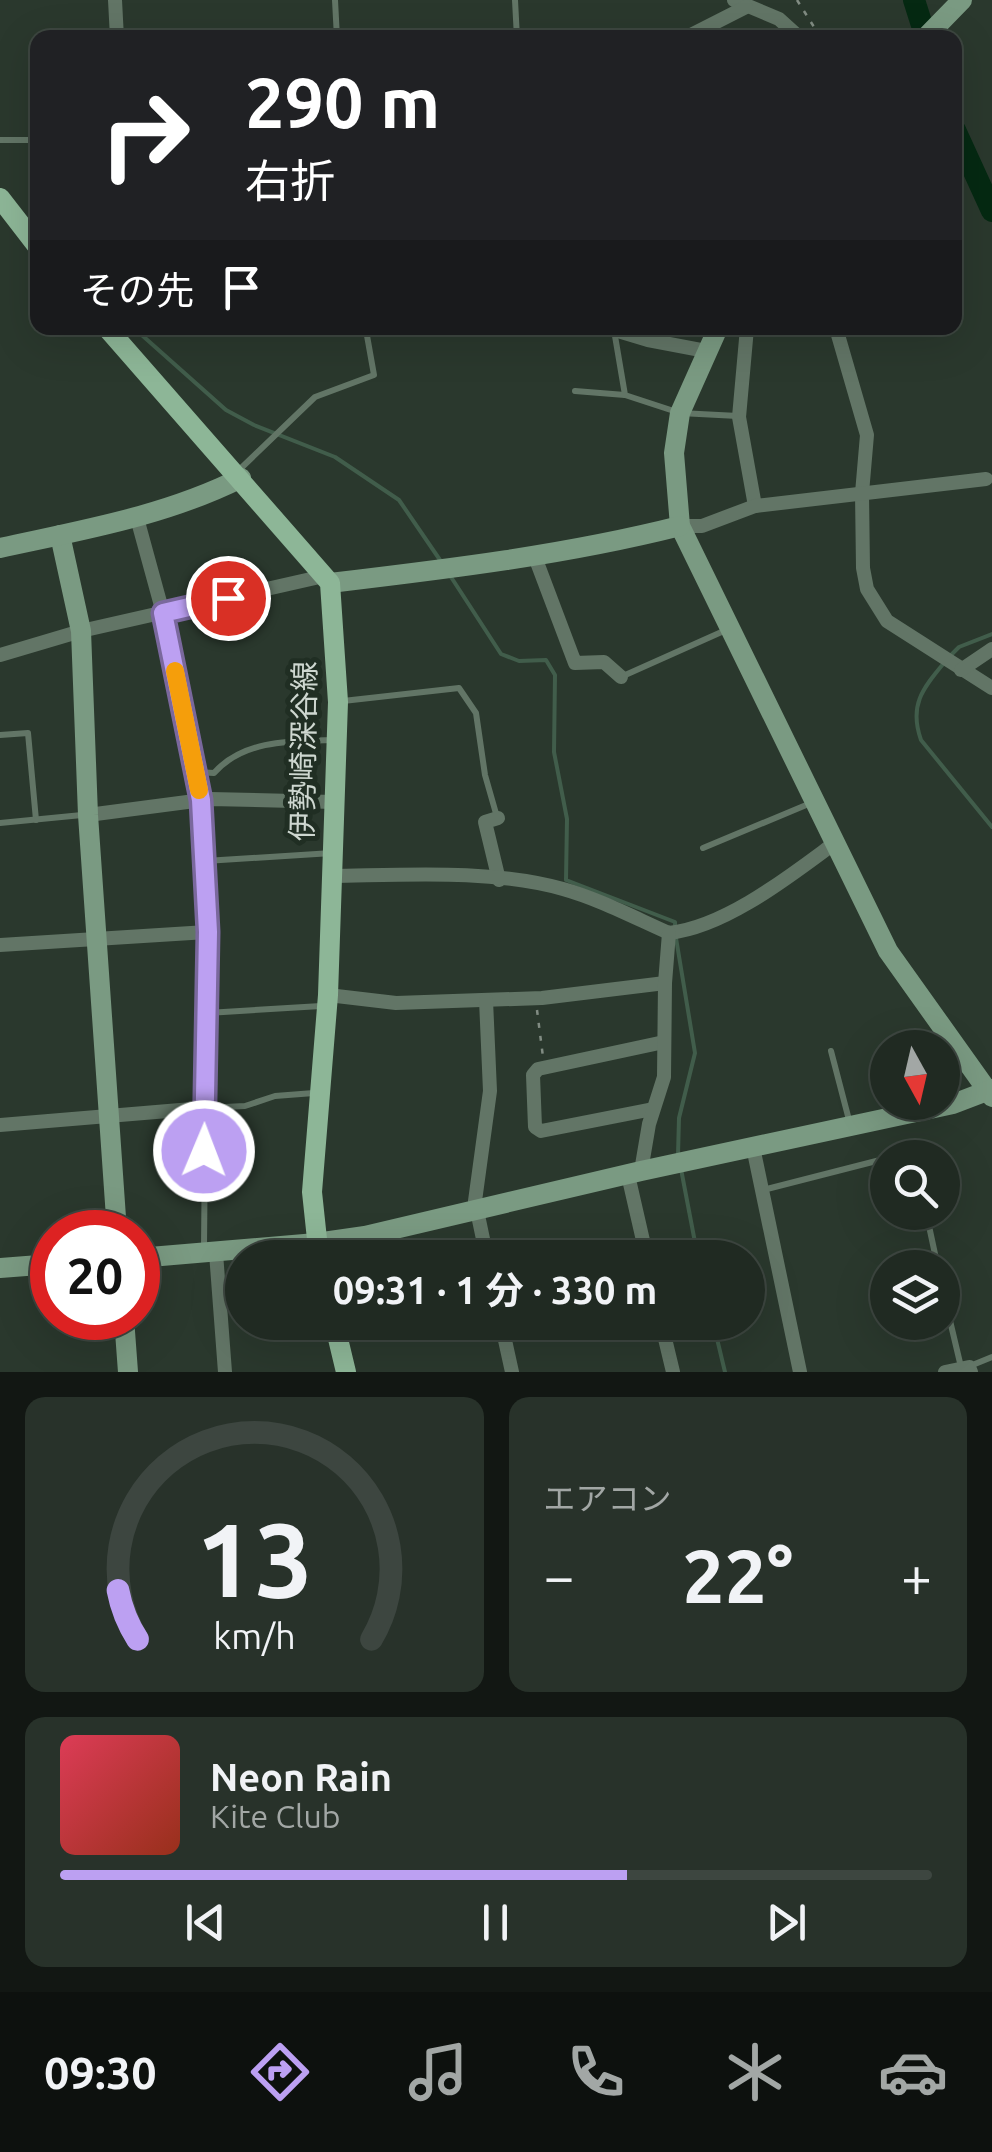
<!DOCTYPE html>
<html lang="ja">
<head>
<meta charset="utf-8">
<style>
	body { margin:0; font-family:Ubuntu,"Noto Sans JP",sans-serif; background:#28322a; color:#f1f3f6; height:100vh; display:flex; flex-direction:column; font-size:38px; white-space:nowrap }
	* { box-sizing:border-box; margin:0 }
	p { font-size:32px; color:#a2a7a5 }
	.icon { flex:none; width:55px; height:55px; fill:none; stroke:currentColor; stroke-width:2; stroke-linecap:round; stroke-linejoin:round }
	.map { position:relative; height:1372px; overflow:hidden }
	.sheet { display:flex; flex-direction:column; gap:25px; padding:25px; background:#121713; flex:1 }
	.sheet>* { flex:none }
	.hud { position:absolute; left:30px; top:30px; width:932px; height:305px; border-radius:20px; box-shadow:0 10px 40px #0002,0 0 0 2px #3d4640; background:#202124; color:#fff; overflow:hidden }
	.needle { width:65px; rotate:172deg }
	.fabs { position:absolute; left:870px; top:1030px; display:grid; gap:20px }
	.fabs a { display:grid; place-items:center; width:90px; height:90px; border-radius:50%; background:#202a22; box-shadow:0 10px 40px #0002,0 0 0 2px #3d4640; font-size:50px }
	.speed { position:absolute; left:30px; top:1210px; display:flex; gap:20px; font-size:50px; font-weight:700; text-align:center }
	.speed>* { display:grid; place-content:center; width:130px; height:130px; border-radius:50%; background:#202a22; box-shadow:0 10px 40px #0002,0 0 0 2px #3d4640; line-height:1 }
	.speed .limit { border:15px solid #d22; background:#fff; color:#111 }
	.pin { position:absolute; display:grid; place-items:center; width:85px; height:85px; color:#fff; margin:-42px; border:5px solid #fff; border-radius:50%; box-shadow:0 2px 10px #0007 }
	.me { position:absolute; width:110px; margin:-55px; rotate:1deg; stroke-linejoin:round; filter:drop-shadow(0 0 8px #0008) }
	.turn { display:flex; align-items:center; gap:35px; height:210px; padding:0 50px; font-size:45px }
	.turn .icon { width:130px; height:130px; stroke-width:2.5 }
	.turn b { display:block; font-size:70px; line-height:85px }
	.then { display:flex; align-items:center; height:95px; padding:0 50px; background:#0003; gap:20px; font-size:38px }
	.big { font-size:75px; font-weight:700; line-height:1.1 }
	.sheet .card { flex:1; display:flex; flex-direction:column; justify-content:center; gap:15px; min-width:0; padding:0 35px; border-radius:20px; background:#28322a }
	.sheet .dial { align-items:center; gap:0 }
	.dial svg { height:260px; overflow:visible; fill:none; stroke:#3d4640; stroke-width:7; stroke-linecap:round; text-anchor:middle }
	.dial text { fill:#f1f3f6; stroke:none }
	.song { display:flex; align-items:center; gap:30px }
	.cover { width:120px; height:120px; border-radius:15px; background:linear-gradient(135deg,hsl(350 70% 55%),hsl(10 70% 35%)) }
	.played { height:10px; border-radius:5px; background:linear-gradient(90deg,#bca0f2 65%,#3d4640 65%) }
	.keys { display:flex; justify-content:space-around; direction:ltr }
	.heat { display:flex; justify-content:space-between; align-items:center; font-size:55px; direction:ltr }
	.sheet .tiles { flex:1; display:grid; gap:25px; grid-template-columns:1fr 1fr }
	.card:last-child { grid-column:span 2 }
	.trip { position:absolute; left:225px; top:1240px; width:540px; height:100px; border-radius:50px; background:#202a22; box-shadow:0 10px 40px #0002,0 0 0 2px #3d4640; font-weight:700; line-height:100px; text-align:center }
	.menu { display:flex; height:160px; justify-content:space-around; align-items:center; background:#0d110e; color:#a2a7a5 }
	.menu .icon { width:70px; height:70px }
	.menu .current { color:#bca0f2 }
	.menu b { font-size:45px; color:#f1f3f6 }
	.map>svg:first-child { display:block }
</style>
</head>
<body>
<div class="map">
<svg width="992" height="1372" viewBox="0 0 992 1372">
	<rect width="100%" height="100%" fill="#2a382d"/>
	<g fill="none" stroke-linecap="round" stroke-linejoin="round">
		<g stroke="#415d4b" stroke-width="4">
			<path d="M135 329 226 410 254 425 335 457 399 500 440 560"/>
			<path d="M451 577 501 654 519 661 546 660 555 675 554 752 567 819 566 880 675 922V929"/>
			<path d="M950 656 959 647 992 634"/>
			<path d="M944 663C922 689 909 706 921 740L992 827"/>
			<path d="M676 938 695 1053 679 1118 678 1155"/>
			<path d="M681 1169 698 1258"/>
			<path d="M713 1322 725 1372"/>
		</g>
		<g stroke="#052912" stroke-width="22">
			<path d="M914 0 926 38"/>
			<path d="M955 130 992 211"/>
		</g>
		<g stroke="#818c83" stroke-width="2.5" stroke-dasharray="5 8" stroke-linecap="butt">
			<path d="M797 0 821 38"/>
			<path d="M537 1010 543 1057"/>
		</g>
		<g stroke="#627566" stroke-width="6">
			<path d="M335 0 337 38"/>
			<path d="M515 0 517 38"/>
			<path d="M0 140H38"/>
			<path d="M614 330 625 395 680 413 738 416"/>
			<path d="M575 391 625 395"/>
			<path d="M237 472 315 397 374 375 366 330"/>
			<path d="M623 676 726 630"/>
			<path d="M343 701 459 688 476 713 485 775 497 817"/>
			<path d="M0 735 28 733 36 820"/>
			<path d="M197 772 214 773C244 739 293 741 335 740"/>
			<path d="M0 823 82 815"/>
			<path d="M703 848 811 803"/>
			<path d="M205 861 332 853"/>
			<path d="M207 1013 321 1006"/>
			<path d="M831 1051 849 1120"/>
			<path d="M204 1108 245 1106 275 1096 314 1093"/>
			<path d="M890 1158 912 1152 913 1158"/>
			<path d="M763 1190 888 1158"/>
			<path d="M926 1212 938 1268"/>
			<path d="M204 1247 207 935"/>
			<path d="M942 1287 961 1367"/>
			<path d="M970 1366 992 1357"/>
		</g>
		<g stroke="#627566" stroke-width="14">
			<path d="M115 0 117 38"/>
			<path d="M734 0 779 19 800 38"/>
			<path d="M685 38 746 7"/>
			<path d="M339 328H381"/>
			<path d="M608 328 648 340 706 351"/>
			<path d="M747 328 739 417 755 506"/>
			<path d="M836 328 867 435 862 493 863 568 867 589 887 621 992 688"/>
			<path d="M680 526H702L755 506 986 479"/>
			<path d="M535 557 575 663 604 662 621 677"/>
			<path d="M0 655 81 631 324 576"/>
			<path d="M961 670 992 649"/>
			<path d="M88 815 210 799 334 802"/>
			<path d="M498 818 485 822 499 880"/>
			<path d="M332 876C405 875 492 869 563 889 599 899 635 918 669 933 726 927 791 875 836 842"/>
			<path d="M0 945 207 932 201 800 163 613 137 518"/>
			<path d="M328 995 396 1003 542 998 665 983"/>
			<path d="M486 1000 490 1091 475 1201 487 1258"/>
			<path d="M653 1109 541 1131 535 1127 533 1075 538 1069 664 1042"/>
			<path d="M0 1125 204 1108"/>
			<path d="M753 1147 800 1372"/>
			<path d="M641 1171 649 1124 664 1077 665 983 669 933"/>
			<path d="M628 1175 647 1258"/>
			<path d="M216 1253 225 1372"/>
			<path d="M501 1322 512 1372"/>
			<path d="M661 1322 673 1372"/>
			<path d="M945 1372 969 1367 971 1372"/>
		</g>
		<g stroke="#7a9a82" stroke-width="20">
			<path d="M925 38 962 0"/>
			<path d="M718 328 680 413 674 453 680 526 888 951 992 1097"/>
			<path d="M60 535 81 631 88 815 117 1232"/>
			<path d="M0 548C82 530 165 516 241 478"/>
			<path d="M330 583C448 569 565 555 680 526"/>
			<path d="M138 1258 316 1243 365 1236 641 1171 953 1104 992 1089"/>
			<path d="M0 1268 52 1264"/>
			<path d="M124 1318 128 1372"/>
		</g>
		<g stroke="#8db697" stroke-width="20">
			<path d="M0 198 38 247"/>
			<path d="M107 328 330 583 338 702 328 995 312 1192 319 1258"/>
			<path d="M334 1322 346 1372"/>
		</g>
	</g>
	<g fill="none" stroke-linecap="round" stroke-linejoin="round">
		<g stroke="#7a689d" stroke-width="25">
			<path id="route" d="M204 1151 208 932 201 800 163 613 228 598"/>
		</g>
		<use href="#route" stroke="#bca0f2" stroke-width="18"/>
		<path stroke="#f59e0b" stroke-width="18" d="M175 671 199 790"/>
	</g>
	<g text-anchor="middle" stroke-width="10" stroke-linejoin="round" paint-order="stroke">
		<g font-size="30" fill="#ced7d0" stroke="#202e23">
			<text transform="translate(304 751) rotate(-89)" y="10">伊勢崎深谷線</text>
		</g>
	</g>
</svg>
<div class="fabs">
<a><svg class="needle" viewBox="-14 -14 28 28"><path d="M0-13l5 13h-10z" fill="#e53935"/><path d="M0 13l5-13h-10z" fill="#a2a7a5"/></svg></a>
<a><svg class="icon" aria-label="search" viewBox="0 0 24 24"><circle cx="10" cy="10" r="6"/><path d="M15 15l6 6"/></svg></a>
<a><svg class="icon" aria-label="layers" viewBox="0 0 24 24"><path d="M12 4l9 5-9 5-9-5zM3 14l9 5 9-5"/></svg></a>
</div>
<div class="speed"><div class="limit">20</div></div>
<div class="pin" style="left:228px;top:598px;background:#d93025"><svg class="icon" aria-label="arrive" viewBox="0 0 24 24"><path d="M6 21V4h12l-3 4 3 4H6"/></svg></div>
<svg class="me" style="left:204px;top:1151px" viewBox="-20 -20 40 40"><circle r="17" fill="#bca0f2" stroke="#fff" stroke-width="3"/><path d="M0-11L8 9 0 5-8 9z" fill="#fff"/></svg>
<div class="trip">09:31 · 1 分 · 330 m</div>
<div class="hud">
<div class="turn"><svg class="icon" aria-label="right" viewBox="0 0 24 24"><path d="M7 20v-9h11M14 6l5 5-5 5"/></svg><div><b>290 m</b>右折</div></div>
<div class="then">その先<svg class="icon" aria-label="arrive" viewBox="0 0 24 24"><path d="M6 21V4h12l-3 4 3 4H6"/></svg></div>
</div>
</div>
<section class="sheet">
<div class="tiles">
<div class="card dial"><svg viewBox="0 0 100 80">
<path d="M14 69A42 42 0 1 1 86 69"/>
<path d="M14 69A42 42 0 0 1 8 54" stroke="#bca0f2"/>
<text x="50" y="56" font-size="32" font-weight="700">13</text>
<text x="50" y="72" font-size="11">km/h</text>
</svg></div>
<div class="card"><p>エアコン</p>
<div class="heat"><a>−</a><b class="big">22°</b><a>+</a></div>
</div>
<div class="card">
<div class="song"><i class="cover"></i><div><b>Neon Rain</b><p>Kite Club</p></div></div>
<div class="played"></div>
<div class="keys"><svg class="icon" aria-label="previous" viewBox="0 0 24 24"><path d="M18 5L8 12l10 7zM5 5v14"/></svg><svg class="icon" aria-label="pause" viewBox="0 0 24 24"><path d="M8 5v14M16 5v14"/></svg><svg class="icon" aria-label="next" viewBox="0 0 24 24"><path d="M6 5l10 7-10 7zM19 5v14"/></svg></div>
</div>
</div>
</section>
<nav class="menu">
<b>09:30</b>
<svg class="icon current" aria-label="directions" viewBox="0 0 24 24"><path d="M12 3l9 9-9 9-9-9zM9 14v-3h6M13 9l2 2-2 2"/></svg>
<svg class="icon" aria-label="music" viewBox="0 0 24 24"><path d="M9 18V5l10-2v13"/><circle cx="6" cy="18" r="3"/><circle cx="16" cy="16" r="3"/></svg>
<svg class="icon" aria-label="phone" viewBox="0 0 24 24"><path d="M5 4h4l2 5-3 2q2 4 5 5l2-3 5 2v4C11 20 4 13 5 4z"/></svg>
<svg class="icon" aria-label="climate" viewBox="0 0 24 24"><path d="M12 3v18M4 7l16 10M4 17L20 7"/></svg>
<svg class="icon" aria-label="car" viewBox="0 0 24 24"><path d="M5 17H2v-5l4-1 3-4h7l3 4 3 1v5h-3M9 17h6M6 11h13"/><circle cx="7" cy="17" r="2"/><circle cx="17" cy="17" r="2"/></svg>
</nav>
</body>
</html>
